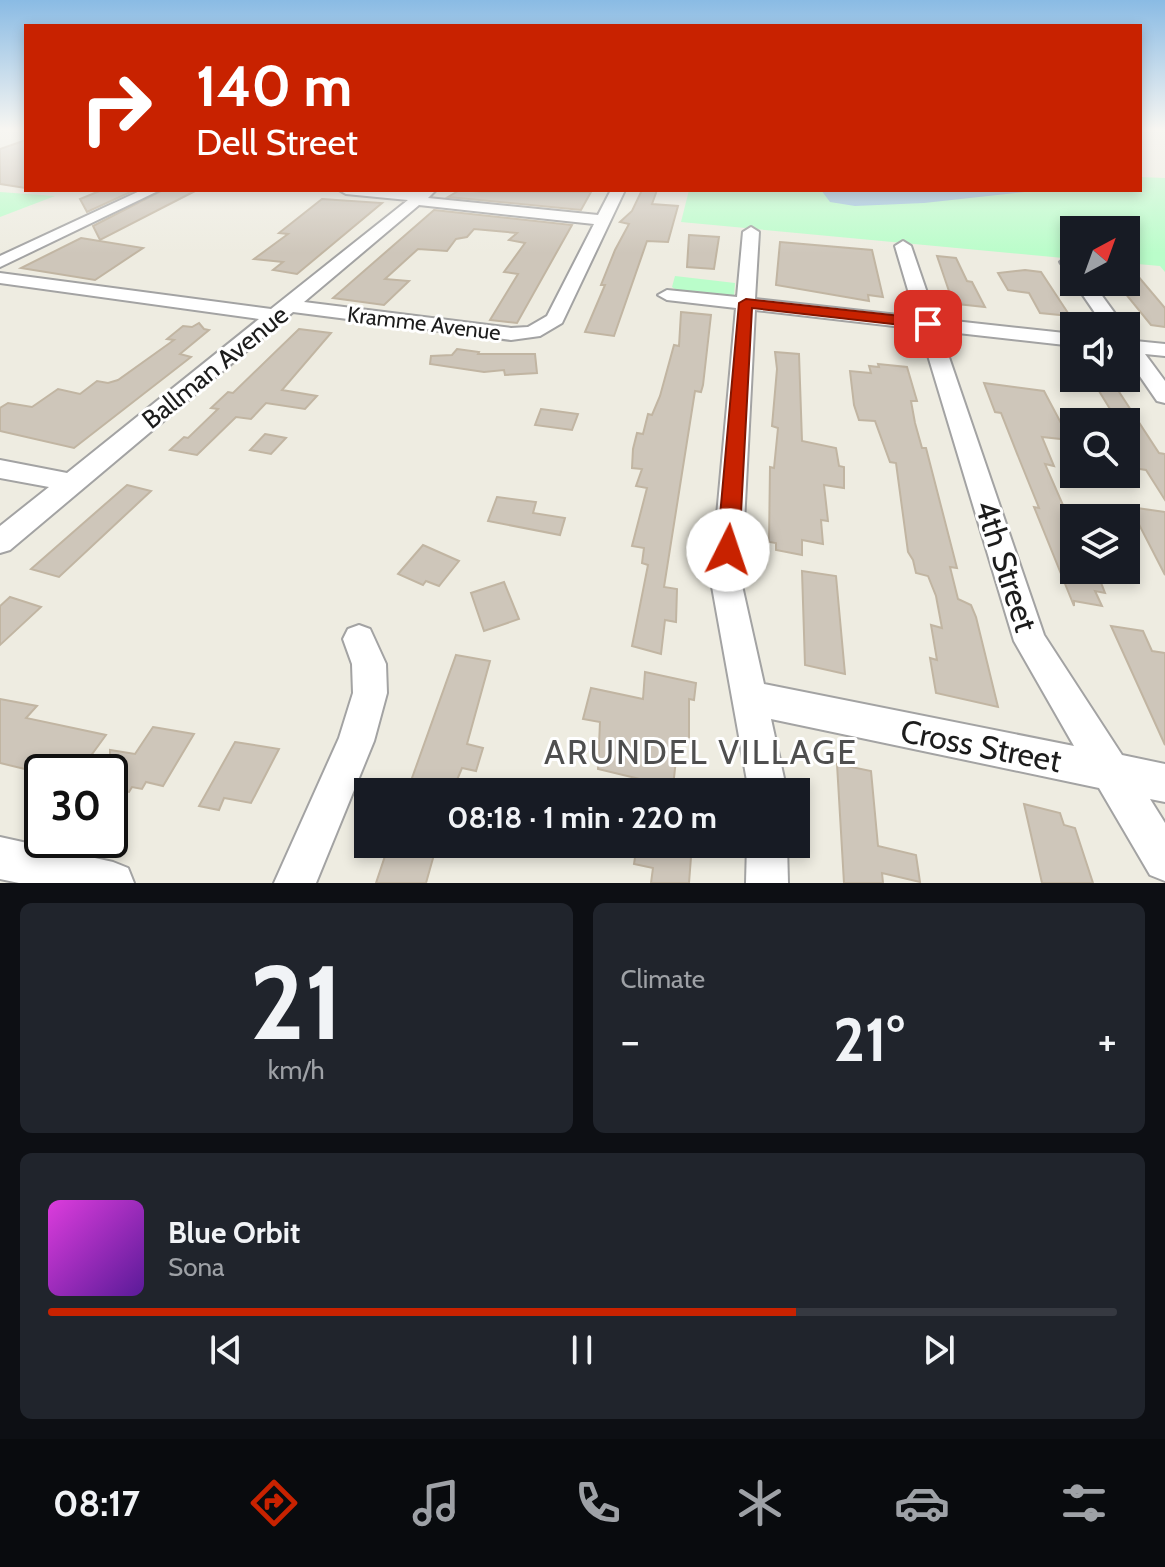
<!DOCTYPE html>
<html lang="en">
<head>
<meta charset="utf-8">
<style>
	body { margin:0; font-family:Cabin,sans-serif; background:#20242c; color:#f1f3f6; height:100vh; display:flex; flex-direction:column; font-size:30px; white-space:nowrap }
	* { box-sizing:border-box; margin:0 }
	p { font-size:26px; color:#9ea1a6 }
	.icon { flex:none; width:44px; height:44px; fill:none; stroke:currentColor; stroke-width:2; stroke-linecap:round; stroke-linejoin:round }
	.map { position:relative; height:883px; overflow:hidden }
	.panel { display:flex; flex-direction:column; gap:20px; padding:20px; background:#0d0f14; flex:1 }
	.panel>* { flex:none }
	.hud { position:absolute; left:24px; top:24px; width:1118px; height:168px; border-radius:0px; box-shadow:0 4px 12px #0003; background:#c82200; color:#fff; overflow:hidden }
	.needle { width:52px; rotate:41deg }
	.buttons { position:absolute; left:1060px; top:216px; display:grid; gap:16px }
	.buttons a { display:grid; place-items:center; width:80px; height:80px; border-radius:0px; background:#171b24; box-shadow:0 4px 12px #0003; font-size:40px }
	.speed { position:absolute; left:24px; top:754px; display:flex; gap:16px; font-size:40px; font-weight:700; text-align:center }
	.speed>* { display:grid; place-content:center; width:104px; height:104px; border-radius:50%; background:#171b24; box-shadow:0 4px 12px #0003; line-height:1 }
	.speed .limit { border:4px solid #111; border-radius:12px; background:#fff; color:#111 }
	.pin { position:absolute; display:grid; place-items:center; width:68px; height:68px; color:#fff; margin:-34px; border-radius:16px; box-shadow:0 4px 12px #0006 }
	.me { position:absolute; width:88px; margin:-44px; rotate:4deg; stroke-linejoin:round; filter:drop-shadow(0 0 6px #0008) }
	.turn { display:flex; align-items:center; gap:28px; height:168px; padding:0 40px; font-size:36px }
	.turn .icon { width:104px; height:104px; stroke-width:2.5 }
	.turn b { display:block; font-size:56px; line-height:68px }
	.big { font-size:60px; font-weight:700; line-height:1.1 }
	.panel .tile { flex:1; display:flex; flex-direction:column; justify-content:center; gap:12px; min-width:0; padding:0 28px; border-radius:12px; background:#20242c }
	.panel .dial { align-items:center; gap:0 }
	.dial b { font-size:104px; line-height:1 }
	.song { display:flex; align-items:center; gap:24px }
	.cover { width:96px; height:96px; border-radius:12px; background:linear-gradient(135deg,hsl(300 70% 55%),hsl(270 70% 35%)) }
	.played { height:8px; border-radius:4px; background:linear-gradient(90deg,#c82200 70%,#363941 70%) }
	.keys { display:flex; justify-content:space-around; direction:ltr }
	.heat { display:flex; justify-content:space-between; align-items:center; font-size:44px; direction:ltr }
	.panel .tiles { flex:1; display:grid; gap:20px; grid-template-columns:1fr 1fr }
	.tile:last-child { grid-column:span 2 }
	.trip { position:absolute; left:354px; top:778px; width:456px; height:80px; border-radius:0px; background:#171b24; box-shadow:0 4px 12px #0003; font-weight:700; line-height:80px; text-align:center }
	.tabs { display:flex; height:128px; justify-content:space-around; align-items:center; background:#090b0e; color:#9ea1a6 }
	.tabs .icon { width:56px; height:56px }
	.tabs .selected { color:#c82200 }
	.tabs b { font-size:36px; color:#f1f3f6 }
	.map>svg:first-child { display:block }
</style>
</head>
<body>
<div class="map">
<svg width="1165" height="883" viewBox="0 0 1165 883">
	<rect width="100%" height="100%" fill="#eeece1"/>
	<g fill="#bafdca">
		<path d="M1140 177 1165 178V272L1160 266 1126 263V230H1074V259L681 222 689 190H1140Z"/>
		<path d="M0 192 55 196 0 217Z"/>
		<path d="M675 276 735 283 734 297 678 291 672 287Z"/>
	</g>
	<path fill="#9ec5df" d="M821 190H1043L924 203 855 206 830 202Z"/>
	<g fill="#cec6ba" stroke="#c1b5a2" stroke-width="2">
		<path d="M26 140V188L0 184V149Z"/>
		<path d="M102 190H135L87 212 80 199Z"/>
		<path d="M163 190H197L100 240 93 226Z"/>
		<path d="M460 190 482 192H591L581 210 448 197Z"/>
		<path d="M642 190H657L652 204 678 206 668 242 647 241 614 336 585 332 605 285H601L615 250 629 224 620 222 632 211Z"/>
		<path d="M322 199 382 203 297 274 273 270 283 262 254 259 288 234 279 233Z"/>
		<path d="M434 210 572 225 517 323 490 320 518 274 504 272 525 243 509 240 517 233 474 229 467 237 456 239 447 251 418 249 385 279 409 281 384 305 333 298Z"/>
		<path d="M689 235 719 237 714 269 687 267Z"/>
		<path d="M81 238 143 248 95 280 21 268Z"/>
		<path d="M780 242 872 250 883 297 868 295 869 301 776 285Z"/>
		<path d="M937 256 956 258 967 281 972 282 985 307 957 304 952 300Z"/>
		<path d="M1126 262 1165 308V327L1151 325 1116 282H1126Z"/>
		<path d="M1025 270 1041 272 1070 316 1040 313 1029 293 1008 290 998 273Z"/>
		<path d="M681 312 711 315 703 385 701 392 695 391 664 587 677 589 676 622 665 620 661 654 632 646 648 565 642 563 644 548 632 546 647 488 636 486 642 469 632 468 633 449 637 433 643 434 648 414 652 415 660 396 674 345 679 346Z"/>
		<path d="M199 323 204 329 209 330 180 354 191 357 74 448 0 431V408L8 403 32 407 58 389 80 394 97 381 108 383 118 380 174 340 167 339 183 326 192 327Z"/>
		<path d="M299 329 331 333 282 390 317 396 305 409 266 403 251 419 236 417 197 455 170 450 184 437 188 438 218 409 211 408 228 392 233 393Z"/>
		<path d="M457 349 479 352 478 354H535L537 373 505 375 504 370 484 372 430 364 431 356 452 355Z"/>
		<path d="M775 352 799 354 802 441 836 448 839 466 844 467V488L824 485 828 521 821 520 823 544 802 540V555L776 550V543L769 542 770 467 774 468 778 428 772 426 777 369Z"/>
		<path d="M878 364 907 367 917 401H911L915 423 922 448H926L957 568 950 567 958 599 971 605 976 617 998 707 936 693 930 658 937 660 931 625 942 628 936 596 928 576 916 573 913 560 908 552 896 463 890 462 875 421 859 420 854 405 850 371 871 373 869 366 879 367Z"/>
		<path d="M1091 378H1110L1159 453 1165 454V500L1146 470 1126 467V440H1130L1126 422H1118Z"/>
		<path d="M984 383 1044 391 1070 440 1042 437 1054 466 1045 464 1066 512 1074 513V570H1096L1105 593 1095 591 1102 606 1074 601V606L1034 507 1039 508 1020 461 1001 413 995 412Z"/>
		<path d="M541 409 578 414 572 430 535 425Z"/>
		<path d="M265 434 286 438 271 454 250 450Z"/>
		<path d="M127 485 151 491 59 577 31 569Z"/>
		<path d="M497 497 536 502 533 513 565 518 560 535 488 521Z"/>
		<path d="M1130 507 1165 512V575Z"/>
		<path d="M423 545 459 561 439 586 426 581 423 585 398 574Z"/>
		<path d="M802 571 836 576 845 674 805 665Z"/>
		<path d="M504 582 519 619 484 631 471 593Z"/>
		<path d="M10 597 41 607 0 645V606Z"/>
		<path d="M1111 626 1143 631 1152 651 1165 653V745Z"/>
		<path d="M456 655 490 661 467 744 483 748 476 771 462 768 452 792H407Z"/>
		<path d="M645 672 696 683 694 700 689 699V743L678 741 673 787 598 769 600 722 583 719 591 688 643 699Z"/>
		<path d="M0 699 37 706 26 718 106 735 79 772H37L0 763Z"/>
		<path d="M153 727 194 734 163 786 146 782 142 789 132 787 129 792 110 789V750L135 754Z"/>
		<path d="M235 742 279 749 251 803 224 798 219 810 199 806Z"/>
		<path d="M837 764 871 771 878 846 916 855 920 882 882 873 883 883H844Z"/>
		<path d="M1024 804 1060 813 1064 825 1075 828 1093 883H1042Z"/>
		<path d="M389 844H437L426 883H376Z"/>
		<path d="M637 844H692L689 883H651L653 868 634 864Z"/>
	</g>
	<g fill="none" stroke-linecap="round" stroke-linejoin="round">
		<g stroke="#a3a3a3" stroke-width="4">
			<g id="street">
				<path d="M142 190H160L0 267V256Z"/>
				<path d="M339 190 418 192 436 190 428 198 598 215 611 190H625L562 323 540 336 511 340 293 312 10 550 0 553V526L49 487 0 478V460L67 473 259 319 0 283V273L271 309 408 200 346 194ZM419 205 594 224 547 316 528 327 511 328 304 302Z"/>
				<path d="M751 227 759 232 755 299 916 317 895 246 903 241 911 246 936 319 1074 334V346L940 331 1044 635 1122 755 1165 764V802L1150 799 1165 823V881L1150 875 1099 788 771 719 787 792H749L711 581 736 308 667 300 658 295 667 290 737 297 743 232ZM755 310 920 329 1014 641 1074 746 764 684 741 581Z"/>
				<path d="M1068 257 1074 259V275L1068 274 1060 262Z"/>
				<path d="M1074 282H1092L1124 326H1104Z"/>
				<path d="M1126 336 1135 341 1165 344V356L1145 354 1165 381V403L1157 401 1126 356Z"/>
				<path d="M359 625 370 629 386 664 387 693 374 741 316 883H274L339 738 353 693 352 664 343 639 348 629Z"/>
				<path d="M0 837 113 862 128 868 134 883H19L0 879Z"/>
				<path d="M747 844H787L788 883H746Z"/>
			</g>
		</g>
		<use href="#street" fill="#fff" fill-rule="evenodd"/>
	</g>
	<linearGradient id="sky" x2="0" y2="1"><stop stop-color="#8abbe4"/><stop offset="0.51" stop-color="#f7f6f2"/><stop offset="1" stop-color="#f7f6f2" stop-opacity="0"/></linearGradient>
	<rect width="1165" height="253" fill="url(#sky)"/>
	<path fill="#c82200" stroke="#821600" stroke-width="2" d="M746 299 928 319 935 324 928 328 752 308 739 550 736 556 728 559 720 556 717 550 739 303Z"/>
	<g text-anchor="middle" stroke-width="6" stroke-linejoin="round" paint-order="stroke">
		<g font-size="22" fill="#1c1c1c" stroke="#fff">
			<text transform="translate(424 323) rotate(7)" y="8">Kramme Avenue</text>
		</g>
		<g font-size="26" fill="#1c1c1c" stroke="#fff">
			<text transform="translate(215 367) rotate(-39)" y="9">Ballman Avenue</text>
		</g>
		<g font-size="32" fill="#1c1c1c" stroke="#fff">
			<text transform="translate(1006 566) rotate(72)" y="11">4th Street</text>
			<text transform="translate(981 746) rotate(11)" y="11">Cross Street</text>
		</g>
		<g font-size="34" letter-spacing="2" fill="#4f4f4f" stroke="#fff">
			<text x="701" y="764">ARUNDEL VILLAGE</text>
		</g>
	</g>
</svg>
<div class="buttons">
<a><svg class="needle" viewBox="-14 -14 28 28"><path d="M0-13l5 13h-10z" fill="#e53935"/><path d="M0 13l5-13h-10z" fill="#9ea1a6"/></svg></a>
<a><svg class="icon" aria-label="sound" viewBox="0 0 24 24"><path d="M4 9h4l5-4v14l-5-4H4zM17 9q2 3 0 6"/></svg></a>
<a><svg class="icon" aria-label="search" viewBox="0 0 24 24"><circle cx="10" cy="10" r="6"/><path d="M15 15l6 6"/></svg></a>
<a><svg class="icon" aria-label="layers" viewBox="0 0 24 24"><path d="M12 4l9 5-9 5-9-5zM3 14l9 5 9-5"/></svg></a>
</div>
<div class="speed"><div class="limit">30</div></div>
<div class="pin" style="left:928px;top:324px;background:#d93025"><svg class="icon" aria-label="arrive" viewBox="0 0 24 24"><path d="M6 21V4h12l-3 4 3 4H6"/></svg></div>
<svg class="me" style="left:728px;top:550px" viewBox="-20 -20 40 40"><circle r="19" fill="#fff"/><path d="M0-13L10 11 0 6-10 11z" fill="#c82200"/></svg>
<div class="trip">08:18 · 1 min · 220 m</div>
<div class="hud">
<div class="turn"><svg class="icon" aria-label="right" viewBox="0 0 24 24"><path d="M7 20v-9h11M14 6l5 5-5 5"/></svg><div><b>140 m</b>Dell Street</div></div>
</div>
</div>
<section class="panel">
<div class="tiles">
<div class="tile dial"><b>21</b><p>km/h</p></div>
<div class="tile"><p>Climate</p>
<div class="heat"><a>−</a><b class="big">21°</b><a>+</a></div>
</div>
<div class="tile">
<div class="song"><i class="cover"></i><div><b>Blue Orbit</b><p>Sona</p></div></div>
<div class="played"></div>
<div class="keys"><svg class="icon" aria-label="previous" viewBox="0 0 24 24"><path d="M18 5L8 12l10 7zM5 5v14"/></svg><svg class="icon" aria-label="pause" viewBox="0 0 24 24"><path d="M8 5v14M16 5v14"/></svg><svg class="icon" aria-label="next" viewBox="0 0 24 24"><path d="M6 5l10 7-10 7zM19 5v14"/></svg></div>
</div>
</div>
</section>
<nav class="tabs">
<b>08:17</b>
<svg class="icon selected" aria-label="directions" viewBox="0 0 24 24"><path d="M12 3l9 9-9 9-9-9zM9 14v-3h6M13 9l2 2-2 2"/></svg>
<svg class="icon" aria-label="music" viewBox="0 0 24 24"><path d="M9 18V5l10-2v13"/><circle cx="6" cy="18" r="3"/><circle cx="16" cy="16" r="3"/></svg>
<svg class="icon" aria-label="phone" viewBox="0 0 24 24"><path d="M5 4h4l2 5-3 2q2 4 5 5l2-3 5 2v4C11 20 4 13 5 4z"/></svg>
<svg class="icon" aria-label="climate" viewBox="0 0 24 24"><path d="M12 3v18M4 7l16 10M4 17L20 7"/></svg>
<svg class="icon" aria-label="car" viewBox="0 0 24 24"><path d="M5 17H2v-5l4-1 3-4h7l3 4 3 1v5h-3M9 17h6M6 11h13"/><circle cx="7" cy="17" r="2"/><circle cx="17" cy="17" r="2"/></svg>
<svg class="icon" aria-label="filters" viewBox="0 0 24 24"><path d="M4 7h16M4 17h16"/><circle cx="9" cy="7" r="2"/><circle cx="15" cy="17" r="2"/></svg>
</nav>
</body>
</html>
